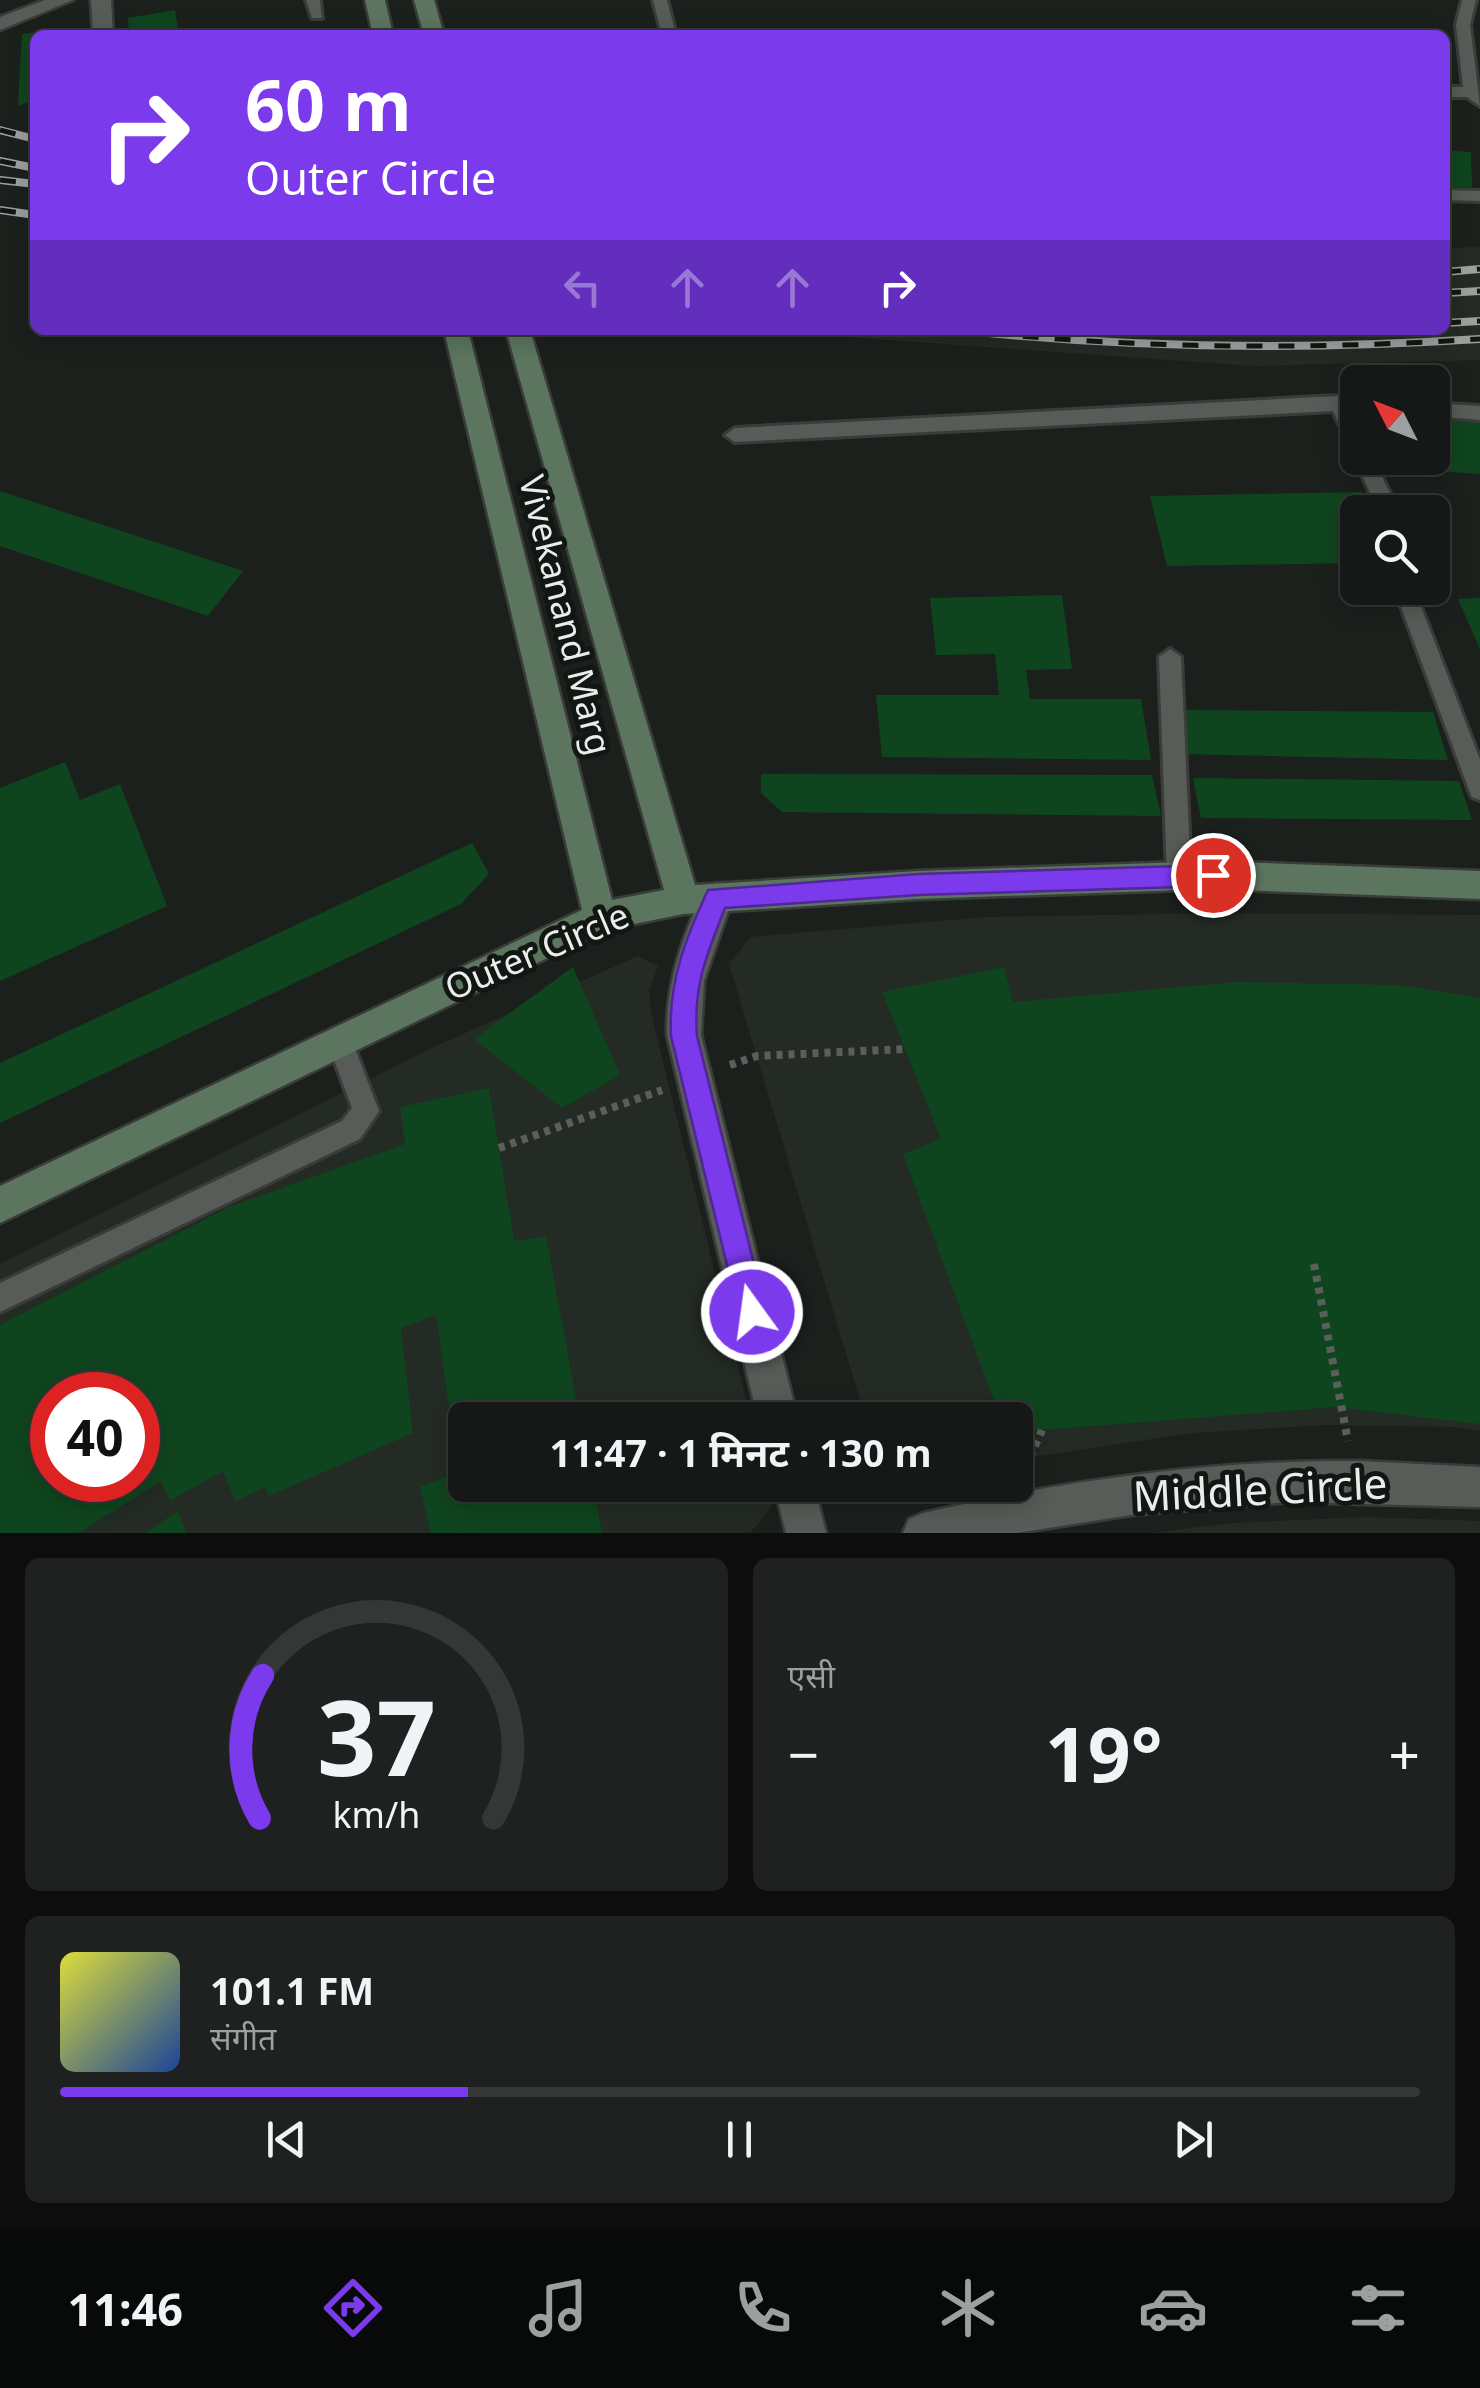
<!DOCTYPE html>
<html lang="hi">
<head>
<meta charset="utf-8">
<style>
	body { margin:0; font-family:"Noto Sans","Noto Sans Devanagari",sans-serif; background:#1e211f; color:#f1f3f6; height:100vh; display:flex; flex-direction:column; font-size:38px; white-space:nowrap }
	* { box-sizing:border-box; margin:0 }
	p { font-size:32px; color:#9da0a1 }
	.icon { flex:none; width:55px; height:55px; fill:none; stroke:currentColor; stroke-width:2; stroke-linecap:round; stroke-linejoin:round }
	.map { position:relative; height:1533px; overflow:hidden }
	.panel { display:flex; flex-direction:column; gap:25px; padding:25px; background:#0c0d0c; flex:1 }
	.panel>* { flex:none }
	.guide { position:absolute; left:30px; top:30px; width:1420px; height:305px; border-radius:15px; box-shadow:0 5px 25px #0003,0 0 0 2px #343735; background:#7c3aed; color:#fff; overflow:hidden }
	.needle { width:65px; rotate:312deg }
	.buttons { position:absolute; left:1340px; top:365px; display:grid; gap:20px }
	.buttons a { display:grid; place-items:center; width:110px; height:110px; border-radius:15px; background:#151816; box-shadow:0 5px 25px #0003,0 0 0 2px #343735; font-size:50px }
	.speed { position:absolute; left:30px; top:1372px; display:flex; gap:20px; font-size:50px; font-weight:700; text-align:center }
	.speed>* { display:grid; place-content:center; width:130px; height:130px; border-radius:50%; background:#151816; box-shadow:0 5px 25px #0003,0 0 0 2px #343735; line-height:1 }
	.speed .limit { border:15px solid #d22; background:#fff; color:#111 }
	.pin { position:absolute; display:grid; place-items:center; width:85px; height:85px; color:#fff; margin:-42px; border:5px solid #fff; border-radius:50%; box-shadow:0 2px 10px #0007 }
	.me { position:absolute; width:110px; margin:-55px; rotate:346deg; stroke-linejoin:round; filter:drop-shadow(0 0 8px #0008) }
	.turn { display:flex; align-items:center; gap:35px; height:210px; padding:0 50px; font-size:45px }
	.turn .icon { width:130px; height:130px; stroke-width:2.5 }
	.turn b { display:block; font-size:70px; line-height:85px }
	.lanes { display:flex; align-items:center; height:95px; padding:0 50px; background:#0003; justify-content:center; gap:50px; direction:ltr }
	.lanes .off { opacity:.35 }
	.big { font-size:75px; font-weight:700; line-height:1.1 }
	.panel .card { flex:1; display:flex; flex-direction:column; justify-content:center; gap:15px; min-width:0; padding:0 35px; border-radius:15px; background:#1e211f }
	.panel .dial { align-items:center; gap:0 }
	.dial svg { height:260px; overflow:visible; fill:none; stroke:#343735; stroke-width:7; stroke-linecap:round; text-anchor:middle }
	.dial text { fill:#f1f3f6; stroke:none }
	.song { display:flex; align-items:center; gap:30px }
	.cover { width:120px; height:120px; border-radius:15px; background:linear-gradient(135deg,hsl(60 70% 55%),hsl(220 70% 35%)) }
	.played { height:10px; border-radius:5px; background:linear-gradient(90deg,#7c3aed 30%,#343735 30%) }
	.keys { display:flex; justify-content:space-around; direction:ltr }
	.heat { display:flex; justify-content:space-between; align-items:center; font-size:55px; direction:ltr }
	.panel .tiles { flex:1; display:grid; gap:25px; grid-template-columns:1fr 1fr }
	.card:last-child { grid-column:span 2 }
	.trip { position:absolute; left:448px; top:1402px; width:585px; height:100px; border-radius:15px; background:#151816; box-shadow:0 5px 25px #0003,0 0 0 2px #343735; font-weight:700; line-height:100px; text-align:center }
	.tabs { display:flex; height:160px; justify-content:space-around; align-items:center; background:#080a09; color:#9da0a1 }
	.tabs .icon { width:70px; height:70px }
	.tabs .active { color:#7c3aed }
	.tabs b { font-size:45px; color:#f1f3f6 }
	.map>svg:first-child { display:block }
</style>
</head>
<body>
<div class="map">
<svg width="1480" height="1533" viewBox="0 0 1480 1533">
	<rect width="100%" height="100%" fill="#1c201d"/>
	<g fill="#232b24" fill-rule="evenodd">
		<path d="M1480 247V360L1255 366 748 330H1445V248Z"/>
		<path d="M1222 913 1480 915V1431L1456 1427 1325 1425 1191 1433 1015 1460V1420H866L729 964 750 937 986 917Z"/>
		<path d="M638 956 658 966 649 990 651 1013 751 1420H465V1485H767L772 1507 750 1533H0V1264L436 1046ZM52 1395H138V1480H52Z"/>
		<path d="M1365 1517 1480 1521V1533H1150L1232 1523Z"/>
	</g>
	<g fill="#0f451e" fill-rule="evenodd">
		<path d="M175 10 179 35H129L128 18Z"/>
		<path d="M64 28 66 35H35V100L18 106 22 34Z"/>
		<path d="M1445 150 1471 152 1472 187H1445Z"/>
		<path d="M1432 413 1480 415V474L1425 470 1422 458H1432Z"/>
		<path d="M0 491 243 571 208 616 0 546Z"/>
		<path d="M1362 492 1372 512H1358V563L1167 566 1150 496Z"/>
		<path d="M1062 595 1072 669 1026 670 1030 699H1141L1151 760 882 757 876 695H999L995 654 936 655 930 598Z"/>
		<path d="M1480 598V649L1458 599Z"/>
		<path d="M1175 710 1433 712 1448 760 1183 754Z"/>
		<path d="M65 762 80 800 120 784 167 906 0 981V788Z"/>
		<path d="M761 774 1152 775 1161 816 782 812 761 793Z"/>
		<path d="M1193 778 1459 781 1472 820 1201 818Z"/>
		<path d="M472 843 489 874 461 904 0 1123V1063Z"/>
		<path d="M573 967 620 1075 562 1108 474 1039Z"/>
		<path d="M1004 967 1013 1002 1236 982 1399 985 1480 998V1424L1336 1407 1015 1432V1420H1001L903 1154 941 1139 882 992Z"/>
		<path d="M489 1088 514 1241 546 1236 580 1420H465V1485H593L602 1533H431L420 1487 458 1472 436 1315 401 1328 413 1433 269 1496 265 1487 235 1501 223 1471 170 1501 161 1481 79 1533H0V1325L229 1207 405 1144 400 1107ZM52 1395H138V1480H52Z"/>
		<path d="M178 1511 186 1533H145Z"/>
	</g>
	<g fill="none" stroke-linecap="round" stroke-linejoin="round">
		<g stroke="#393c39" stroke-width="6">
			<g id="service">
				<path d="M306 0H320L322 18H312Z"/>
				<path d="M653 0H667L676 35H662Z"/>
				<path d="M1462 0H1476L1470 25 1480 106 1467 97H1445V87H1463L1456 25Z"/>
				<path d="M1445 190 1480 191V201L1445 200Z"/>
				<path d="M1338 396 1358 397V409L1351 410 1358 423V451L1351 449 1333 411 735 442 725 435 735 428Z"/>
				<path d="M1432 403 1480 406V420L1432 416Z"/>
				<path d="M1357 453 1358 458H1373L1399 512H1379L1354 458Z"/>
				<path d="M1410 596 1420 604 1480 760V800L1472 797 1469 790 1400 604Z"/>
				<path d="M1170 649 1181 657 1191 876 1187 883 1179 886 1171 883 1167 876 1159 657Z"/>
				<path d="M340 1029 349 1033 379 1111 360 1139 0 1312V1283L342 1121 352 1108 327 1041 331 1033Z"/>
			</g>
		</g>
		<g stroke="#393c39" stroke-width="5">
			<g id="minor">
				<path d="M45 0H73L0 30V17Z"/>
				<path d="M91 0H111L113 35H93Z"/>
				<path d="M1359 1461 1480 1467V1507L1289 1502 1131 1515 1017 1533H903L909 1519 923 1513C1067 1480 1212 1460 1359 1461Z"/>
			</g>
		</g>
		<g stroke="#393c39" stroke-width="5">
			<g id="tertiary">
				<path d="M717 883 728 887 733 897 704 981 701 1035 798 1420H758L667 1035C666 982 683 934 706 887Z"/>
				<path d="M774 1485H814L826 1533H786Z"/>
			</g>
		</g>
		<g stroke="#393c39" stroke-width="5">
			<g id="secondary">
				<path d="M365 0H385L393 35H373Z"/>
				<path d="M414 0H434L444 35H424Z"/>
				<path d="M444 330H468L612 900 664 890 506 330H530L695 885 918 871 1213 861 1480 871V899L1213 889 918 899 683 914 605 930 0 1223V1186L582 910Z"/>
			</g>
		</g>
		<g stroke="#5b5f5c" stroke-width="8" stroke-dasharray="6 6" stroke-linecap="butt">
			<path d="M730 1065 757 1056 905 1049"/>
			<path d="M499 1148 662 1090"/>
			<path d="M1314 1264 1348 1441"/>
			<path d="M1030 1457 1042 1430"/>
		</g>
		<use href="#service" fill="#585c58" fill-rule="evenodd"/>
		<use href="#minor" fill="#585c58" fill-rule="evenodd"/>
		<use href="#tertiary" fill="#585c58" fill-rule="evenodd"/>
		<use href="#secondary" fill="#5b755f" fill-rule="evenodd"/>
		<g stroke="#9da09e" stroke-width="8">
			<g id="rail">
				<path d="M0 130 35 139"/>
				<path d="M0 161 35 168"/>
				<path d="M0 180 35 184"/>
				<path d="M0 210 35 215"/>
				<path d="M1445 272 1480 269"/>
				<path d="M1445 293 1480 291"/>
				<path d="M1445 323 1480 321"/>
				<path d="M959 330C1133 349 1305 350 1480 339"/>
			</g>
		</g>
		<use href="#rail" stroke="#131714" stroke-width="5" stroke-dasharray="16" stroke-linecap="butt"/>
	</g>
	<path fill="#7c3aed" stroke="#51269a" stroke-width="2.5" d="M1213 865 1221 868 1225 875 1221 883 1213 886 918 895 725 908C707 954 693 985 697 1036L766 1312 762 1322 752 1326 741 1322 671 1036C668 983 686 937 708 890L918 874Z"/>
	<g text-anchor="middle" stroke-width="10" stroke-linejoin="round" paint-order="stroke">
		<g font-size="35" fill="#ebedeb" stroke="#131714">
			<text transform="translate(565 615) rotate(76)" y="12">Vivekanand Marg</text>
			<text transform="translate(537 952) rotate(-23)" y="12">Outer Circle</text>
		</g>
		<g font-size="42" fill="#ebedeb" stroke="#131714">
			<text transform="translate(1260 1490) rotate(-3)" y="15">Middle Circle</text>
		</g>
	</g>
</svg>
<div class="buttons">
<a><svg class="needle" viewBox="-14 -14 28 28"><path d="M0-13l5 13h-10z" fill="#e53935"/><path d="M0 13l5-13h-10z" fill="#9da0a1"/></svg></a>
<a><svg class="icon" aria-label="search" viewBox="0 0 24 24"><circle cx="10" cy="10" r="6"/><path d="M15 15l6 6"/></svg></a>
</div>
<div class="speed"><div class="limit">40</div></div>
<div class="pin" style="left:1213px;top:875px;background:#d93025"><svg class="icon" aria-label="arrive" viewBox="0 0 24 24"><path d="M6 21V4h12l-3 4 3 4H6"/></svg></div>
<svg class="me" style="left:752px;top:1312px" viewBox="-20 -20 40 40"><circle r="17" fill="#7c3aed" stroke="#fff" stroke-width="3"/><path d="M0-11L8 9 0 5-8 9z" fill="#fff"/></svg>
<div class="trip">11:47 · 1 मिनट · 130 m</div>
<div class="guide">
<div class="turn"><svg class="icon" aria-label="right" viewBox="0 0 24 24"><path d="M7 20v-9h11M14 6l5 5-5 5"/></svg><div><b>60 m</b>Outer Circle</div></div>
<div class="lanes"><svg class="icon off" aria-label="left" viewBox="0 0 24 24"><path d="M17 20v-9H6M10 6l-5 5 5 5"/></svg><svg class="icon off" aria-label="ahead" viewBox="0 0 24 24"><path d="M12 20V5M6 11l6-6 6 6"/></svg><svg class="icon off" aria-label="ahead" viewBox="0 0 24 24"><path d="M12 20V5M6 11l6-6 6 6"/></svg><svg class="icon" aria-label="right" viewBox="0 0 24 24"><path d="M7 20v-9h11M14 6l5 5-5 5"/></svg></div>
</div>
</div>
<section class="panel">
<div class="tiles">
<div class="card dial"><svg viewBox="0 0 100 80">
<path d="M14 69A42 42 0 1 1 86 69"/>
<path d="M14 69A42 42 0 0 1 15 25" stroke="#7c3aed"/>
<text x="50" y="56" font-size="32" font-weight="700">37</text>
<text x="50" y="72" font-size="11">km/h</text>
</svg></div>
<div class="card"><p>एसी</p>
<div class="heat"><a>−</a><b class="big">19°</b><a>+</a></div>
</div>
<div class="card">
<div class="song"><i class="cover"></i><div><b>101.1 FM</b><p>संगीत</p></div></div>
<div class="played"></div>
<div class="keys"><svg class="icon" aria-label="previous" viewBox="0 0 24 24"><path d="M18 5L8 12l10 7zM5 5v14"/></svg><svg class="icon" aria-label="pause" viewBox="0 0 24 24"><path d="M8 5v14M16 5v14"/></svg><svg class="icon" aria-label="next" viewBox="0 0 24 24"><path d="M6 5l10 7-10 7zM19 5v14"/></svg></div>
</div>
</div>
</section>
<nav class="tabs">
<b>11:46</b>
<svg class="icon active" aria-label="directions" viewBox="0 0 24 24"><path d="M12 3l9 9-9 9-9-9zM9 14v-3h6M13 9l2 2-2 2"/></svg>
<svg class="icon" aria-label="music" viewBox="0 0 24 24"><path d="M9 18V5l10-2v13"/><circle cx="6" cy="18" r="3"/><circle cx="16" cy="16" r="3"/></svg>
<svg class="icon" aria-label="phone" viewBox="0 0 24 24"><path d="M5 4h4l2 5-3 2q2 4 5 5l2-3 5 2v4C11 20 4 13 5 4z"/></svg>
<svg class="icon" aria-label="climate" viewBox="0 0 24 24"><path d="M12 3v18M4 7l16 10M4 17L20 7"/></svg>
<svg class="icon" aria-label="car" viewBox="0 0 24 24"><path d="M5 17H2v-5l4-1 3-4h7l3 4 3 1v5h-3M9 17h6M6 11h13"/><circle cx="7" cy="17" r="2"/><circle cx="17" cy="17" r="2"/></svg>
<svg class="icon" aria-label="filters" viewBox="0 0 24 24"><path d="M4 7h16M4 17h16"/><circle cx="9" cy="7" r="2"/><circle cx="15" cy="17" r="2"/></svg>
</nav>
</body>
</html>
